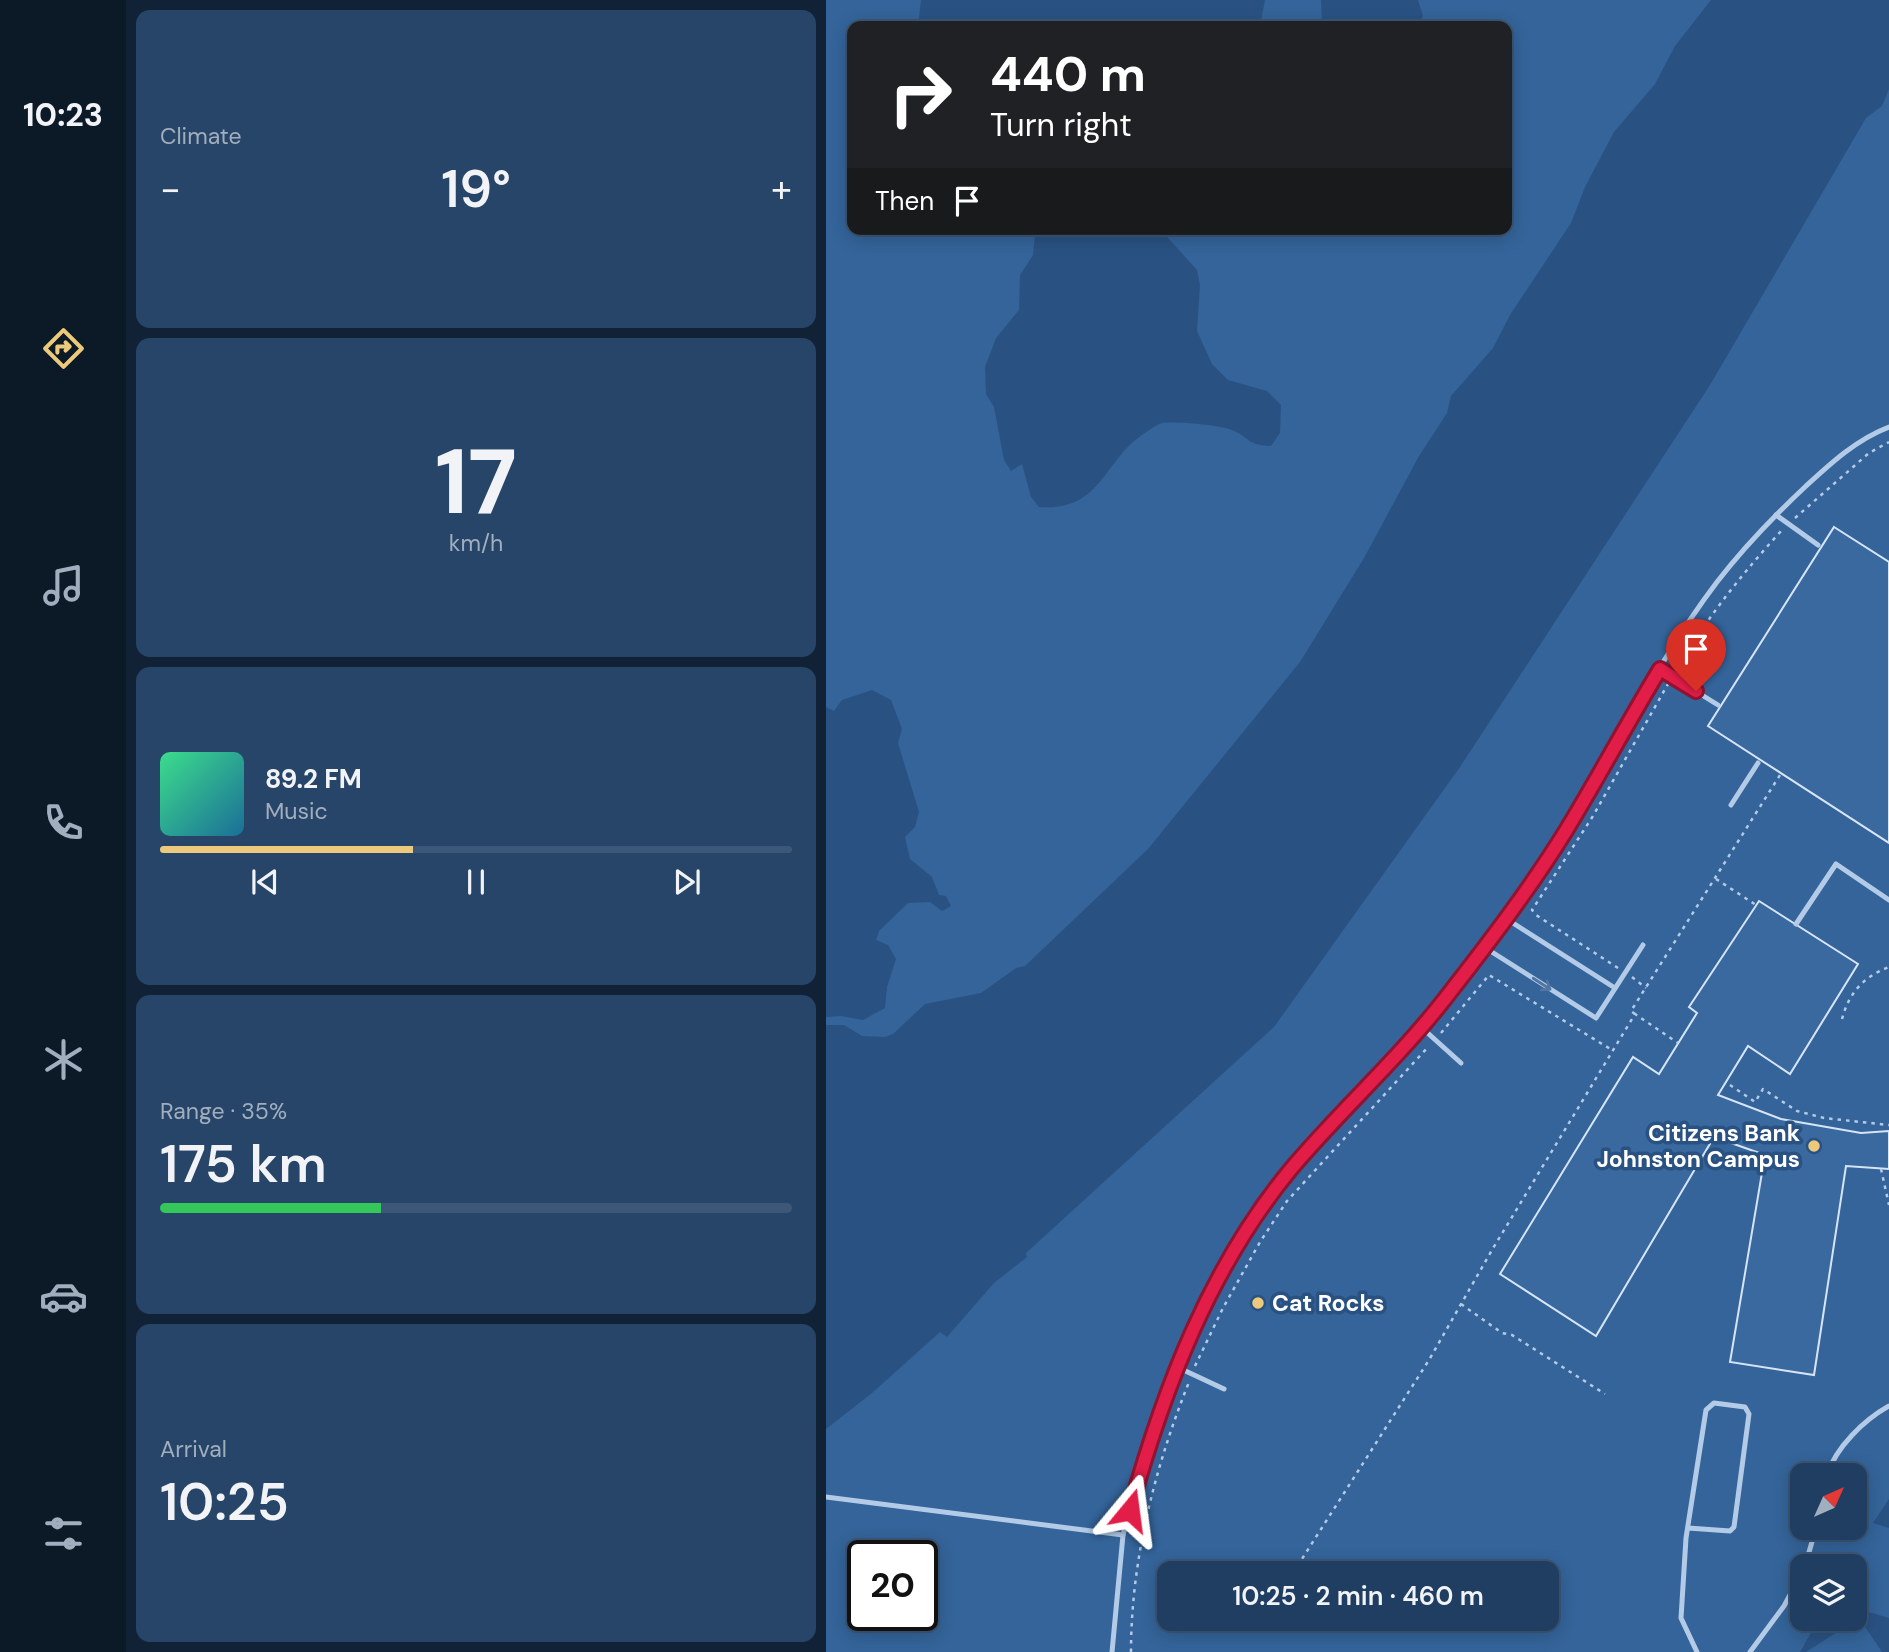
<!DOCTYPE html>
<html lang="en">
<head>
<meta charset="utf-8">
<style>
	body { margin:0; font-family:"DM Sans",sans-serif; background:#274568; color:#f1f3f6; height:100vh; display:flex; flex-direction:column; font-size:26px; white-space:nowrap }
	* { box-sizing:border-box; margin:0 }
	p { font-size:23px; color:#a1aebe }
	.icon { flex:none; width:38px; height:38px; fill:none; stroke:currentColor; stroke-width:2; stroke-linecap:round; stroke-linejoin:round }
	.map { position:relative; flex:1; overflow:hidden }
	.panel { display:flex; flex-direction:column; gap:10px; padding:10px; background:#112236; width:700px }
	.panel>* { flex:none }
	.hud { position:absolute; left:21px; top:21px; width:665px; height:214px; border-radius:14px; box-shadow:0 4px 18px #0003,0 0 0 2px #3c5777; background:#202124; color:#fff; overflow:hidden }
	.needle { width:46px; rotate:45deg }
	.fabs { position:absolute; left:964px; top:1463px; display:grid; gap:14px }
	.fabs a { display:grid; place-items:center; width:77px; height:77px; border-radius:14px; background:#1f3e62; box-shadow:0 4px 18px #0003,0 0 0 2px #3c5777; font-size:35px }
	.speed { position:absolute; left:21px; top:1540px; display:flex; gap:14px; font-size:35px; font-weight:700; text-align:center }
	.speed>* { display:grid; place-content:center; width:91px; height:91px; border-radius:50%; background:#1f3e62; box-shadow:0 4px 18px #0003,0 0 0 2px #3c5777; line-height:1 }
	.speed .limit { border:4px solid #111; border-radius:10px; background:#fff; color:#111 }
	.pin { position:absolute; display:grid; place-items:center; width:60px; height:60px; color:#fff; margin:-72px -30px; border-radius:50% 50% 50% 0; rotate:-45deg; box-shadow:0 0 7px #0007 }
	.pin .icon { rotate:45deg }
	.me { position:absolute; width:77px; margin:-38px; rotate:16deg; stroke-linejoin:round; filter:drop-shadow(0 0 5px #0008) }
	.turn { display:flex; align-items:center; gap:24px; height:147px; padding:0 28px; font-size:32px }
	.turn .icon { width:91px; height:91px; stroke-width:2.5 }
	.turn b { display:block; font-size:49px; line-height:60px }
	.then { display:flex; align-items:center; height:66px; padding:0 28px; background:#0003; gap:14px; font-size:26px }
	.big { font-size:52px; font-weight:600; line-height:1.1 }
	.panel .tile { flex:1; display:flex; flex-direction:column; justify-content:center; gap:10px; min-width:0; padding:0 24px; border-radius:14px; background:#274568 }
	.panel .dial { align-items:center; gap:0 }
	.dial b { font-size:91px; line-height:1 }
	.song { display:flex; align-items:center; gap:21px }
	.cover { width:84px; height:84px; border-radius:10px; background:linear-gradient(135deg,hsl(150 70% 55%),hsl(200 70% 35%)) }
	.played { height:7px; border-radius:4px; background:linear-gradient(90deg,#edca7b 40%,#3c5777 40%) }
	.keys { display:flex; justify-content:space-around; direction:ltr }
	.heat { display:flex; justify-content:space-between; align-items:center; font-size:38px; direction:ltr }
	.charge { height:10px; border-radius:5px; background:linear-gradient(90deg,#34c759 35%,#3c5777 0) }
	.trip { position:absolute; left:331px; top:1561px; width:402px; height:70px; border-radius:14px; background:#1f3e62; box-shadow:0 4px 18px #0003,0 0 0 2px #3c5777; font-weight:600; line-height:70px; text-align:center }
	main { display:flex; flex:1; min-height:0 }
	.menu { display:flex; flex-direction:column; width:126px; justify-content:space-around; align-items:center; background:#0c1927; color:#a1aebe }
	.menu .icon { width:49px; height:49px }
	.menu .on { color:#edca7b }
	.menu b { font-size:32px; color:#f1f3f6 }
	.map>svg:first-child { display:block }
</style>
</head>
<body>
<main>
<nav class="menu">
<b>10:23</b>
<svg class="icon on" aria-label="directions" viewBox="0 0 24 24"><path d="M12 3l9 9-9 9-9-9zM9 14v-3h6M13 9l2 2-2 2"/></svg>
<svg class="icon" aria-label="music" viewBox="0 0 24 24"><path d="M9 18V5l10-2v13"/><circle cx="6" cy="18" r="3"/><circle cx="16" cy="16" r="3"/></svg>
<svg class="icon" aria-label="phone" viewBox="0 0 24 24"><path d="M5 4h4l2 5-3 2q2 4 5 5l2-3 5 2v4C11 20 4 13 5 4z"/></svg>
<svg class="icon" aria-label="climate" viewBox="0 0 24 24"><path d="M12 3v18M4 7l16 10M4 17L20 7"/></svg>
<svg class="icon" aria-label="car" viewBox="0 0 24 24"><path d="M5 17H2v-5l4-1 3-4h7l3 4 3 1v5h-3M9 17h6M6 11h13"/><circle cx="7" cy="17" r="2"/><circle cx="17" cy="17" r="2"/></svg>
<svg class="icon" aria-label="filters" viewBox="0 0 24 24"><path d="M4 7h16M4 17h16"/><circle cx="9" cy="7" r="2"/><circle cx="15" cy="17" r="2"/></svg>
</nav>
<section class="panel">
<div class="tile"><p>Climate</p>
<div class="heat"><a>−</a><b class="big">19°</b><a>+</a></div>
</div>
<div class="tile dial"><b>17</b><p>km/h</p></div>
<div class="tile">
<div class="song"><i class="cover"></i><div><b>89.2 FM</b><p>Music</p></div></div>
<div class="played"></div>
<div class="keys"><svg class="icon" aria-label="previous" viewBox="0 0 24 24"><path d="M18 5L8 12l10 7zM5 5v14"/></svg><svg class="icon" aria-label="pause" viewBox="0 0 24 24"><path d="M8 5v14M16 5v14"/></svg><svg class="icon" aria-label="next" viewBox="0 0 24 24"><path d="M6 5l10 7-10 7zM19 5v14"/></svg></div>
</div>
<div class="tile"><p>Range · 35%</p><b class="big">175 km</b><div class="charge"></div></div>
<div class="tile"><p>Arrival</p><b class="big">10:25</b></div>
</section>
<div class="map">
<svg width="1063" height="1652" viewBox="0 0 1063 1652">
	<rect width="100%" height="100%" fill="#295283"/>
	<g fill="#34649a" fill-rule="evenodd">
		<path d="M0 0H95L92 26H26V229H206L209 234 207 255 194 275 193 310 170 338 159 367 160 394 168 407 178 460 185 471 196 464 205 497 213 507C278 512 277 457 322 431 326 428 332 424 336 423 349 421 394 425 406 430 425 438 420 445 445 446L454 433 455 405 441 391 402 380 386 364 371 331 374 285 371 270 334 229H681V26H592L597 16 592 0H885L849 46 829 84 788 132 759 187 745 223 684 315 667 348 625 396 621 413 593 456 538 558 474 662 322 849 199 966 190 968 155 993 99 1004 67 1034 59 1037 36 1036 18 1025H0V1017L15 1016 37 1020 59 1008 61 987 70 959 62 945 50 940 53 931 82 903 104 902 116 911 125 906 120 896 113 895 106 877 84 859 79 837 89 827 93 812 72 743 76 729 65 700 46 690 16 700 8 711 0 707Z"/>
		<path d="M439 0H495L496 26H434Z"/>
		<path d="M1063 89V1499L1047 1523 1063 1528V1618L1029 1608V1566H976V1619H993L974 1652H0V1429L46 1393 114 1332 121 1337 168 1283 201 1257 200 1253 448 1027 634 767 884 385 1040 118 1056 106ZM976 1475H1029V1528H976ZM37 1556H96V1615H37ZM343 1573H721V1619H343Z"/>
		<path d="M1033 1618 1056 1652H980Z"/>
	</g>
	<g fill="#3a69a0" stroke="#d6e5f5" stroke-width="2">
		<path d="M1008 527 1063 562V843L882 726Z"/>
		<path d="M933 901 1032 964 964 1074 922 1046 892 1095 955 1119 1035 1133 1063 1131V1169L1020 1166 988 1375 904 1362 939 1155 888 1137 770 1336 674 1274 807 1057 833 1074 871 1013 863 1007Z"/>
	</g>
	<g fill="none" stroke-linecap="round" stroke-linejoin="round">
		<g stroke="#b3cbe7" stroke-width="2.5" stroke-dasharray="3.5 5" stroke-linecap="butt">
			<path d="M969 518 1043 453 1063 442"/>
			<path d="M851 670C880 618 917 573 956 530"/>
			<path d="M890 879 930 905"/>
			<path d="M792 968 710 915 706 910 767 816 842 684"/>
			<path d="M806 977 820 988"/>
			<path d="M809 1014 805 1011 954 775"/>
			<path d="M1016 1019C1023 993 1037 977 1063 967"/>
			<path d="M615 1033 663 975 786 1050"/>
			<path d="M904 1085 929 1102 937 1089 971 1111 998 1118 1063 1125"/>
			<path d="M1055 1169 1063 1205"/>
			<path d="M635 1304 676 1333 686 1335 779 1394"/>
			<path d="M369 1366 397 1308 434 1242 461 1201 603 1046"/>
			<path d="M467 1573 603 1360 666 1250 809 1014 852 1043"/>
			<path d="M305 1652C305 1560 329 1467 363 1382"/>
		</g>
		<g stroke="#b3cbe7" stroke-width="5">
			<path d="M950 515 992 545"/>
			<path d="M834 669 892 705"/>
			<path d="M905 805 932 763"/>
			<path d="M679 918 789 988"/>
			<path d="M970 924 1010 864 1063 900"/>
			<path d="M658 947 770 1018 817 945"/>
			<path d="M595 1027 635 1063"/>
			<path d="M351 1367 398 1389"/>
			<path d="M1001 1475C1010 1447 1038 1420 1063 1406"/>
			<path d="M0 1497 297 1535 286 1652"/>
			<path d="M862 1528 904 1531 908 1527 923 1414 919 1407 888 1403 880 1410 860 1538 855 1618 871 1652"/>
			<path d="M297 1535C320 1454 344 1372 382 1296 436 1189 516 1115 595 1028 616 1004 635 978 654 952 685 912 715 871 741 829 791 747 833 658 891 582 918 547 948 516 980 486 1005 463 1031 439 1063 427"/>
			<path d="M979 1566 990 1528"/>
			<path d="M924 1652 958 1606 976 1573"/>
		</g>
	</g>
	<defs><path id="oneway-shaft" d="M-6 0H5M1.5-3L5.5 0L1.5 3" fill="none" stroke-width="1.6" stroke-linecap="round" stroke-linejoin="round" transform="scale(1.75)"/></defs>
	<use stroke="#5276a1" href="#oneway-shaft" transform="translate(716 984) rotate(33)"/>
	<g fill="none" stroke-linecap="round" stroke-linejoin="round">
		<g stroke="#92132f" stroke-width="18">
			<path id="route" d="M304 1510C338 1388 384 1267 465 1169 514 1111 571 1060 618 1000 661 945 704 889 741 829 773 776 802 722 834 669L870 691"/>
		</g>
		<use href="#route" stroke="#e11d48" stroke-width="12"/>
	</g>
	<g fill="#edca7b" stroke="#295283" stroke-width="2.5">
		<circle cx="988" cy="1146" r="7"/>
		<circle cx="432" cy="1303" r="7"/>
	</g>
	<g text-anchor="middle" stroke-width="7" stroke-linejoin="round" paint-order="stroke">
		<g font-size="23" font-weight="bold" fill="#fff" stroke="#295283" text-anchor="end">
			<text x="974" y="1141">Citizens Bank<tspan x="974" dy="26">Johnston Campus</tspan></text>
			<text x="446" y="1311" text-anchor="start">Cat Rocks</text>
		</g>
	</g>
</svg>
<div class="fabs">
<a><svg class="needle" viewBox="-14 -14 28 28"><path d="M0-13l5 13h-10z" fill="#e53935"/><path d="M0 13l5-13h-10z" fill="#a1aebe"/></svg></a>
<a><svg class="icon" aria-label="layers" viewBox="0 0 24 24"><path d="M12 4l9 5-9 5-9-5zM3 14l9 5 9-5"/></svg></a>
</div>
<div class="speed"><div class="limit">20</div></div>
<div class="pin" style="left:870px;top:691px;background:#d93025"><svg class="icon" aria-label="arrive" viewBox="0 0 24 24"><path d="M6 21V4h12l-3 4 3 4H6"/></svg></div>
<svg class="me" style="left:304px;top:1510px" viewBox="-20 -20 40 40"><path d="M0-17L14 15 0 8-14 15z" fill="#e11d48" stroke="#fff" stroke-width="4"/></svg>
<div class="trip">10:25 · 2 min · 460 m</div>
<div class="hud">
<div class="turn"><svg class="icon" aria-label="right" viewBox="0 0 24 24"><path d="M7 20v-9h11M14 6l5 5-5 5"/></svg><div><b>440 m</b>Turn right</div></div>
<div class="then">Then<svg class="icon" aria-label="arrive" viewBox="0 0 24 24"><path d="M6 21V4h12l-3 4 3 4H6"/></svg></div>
</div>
</div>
</main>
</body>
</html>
